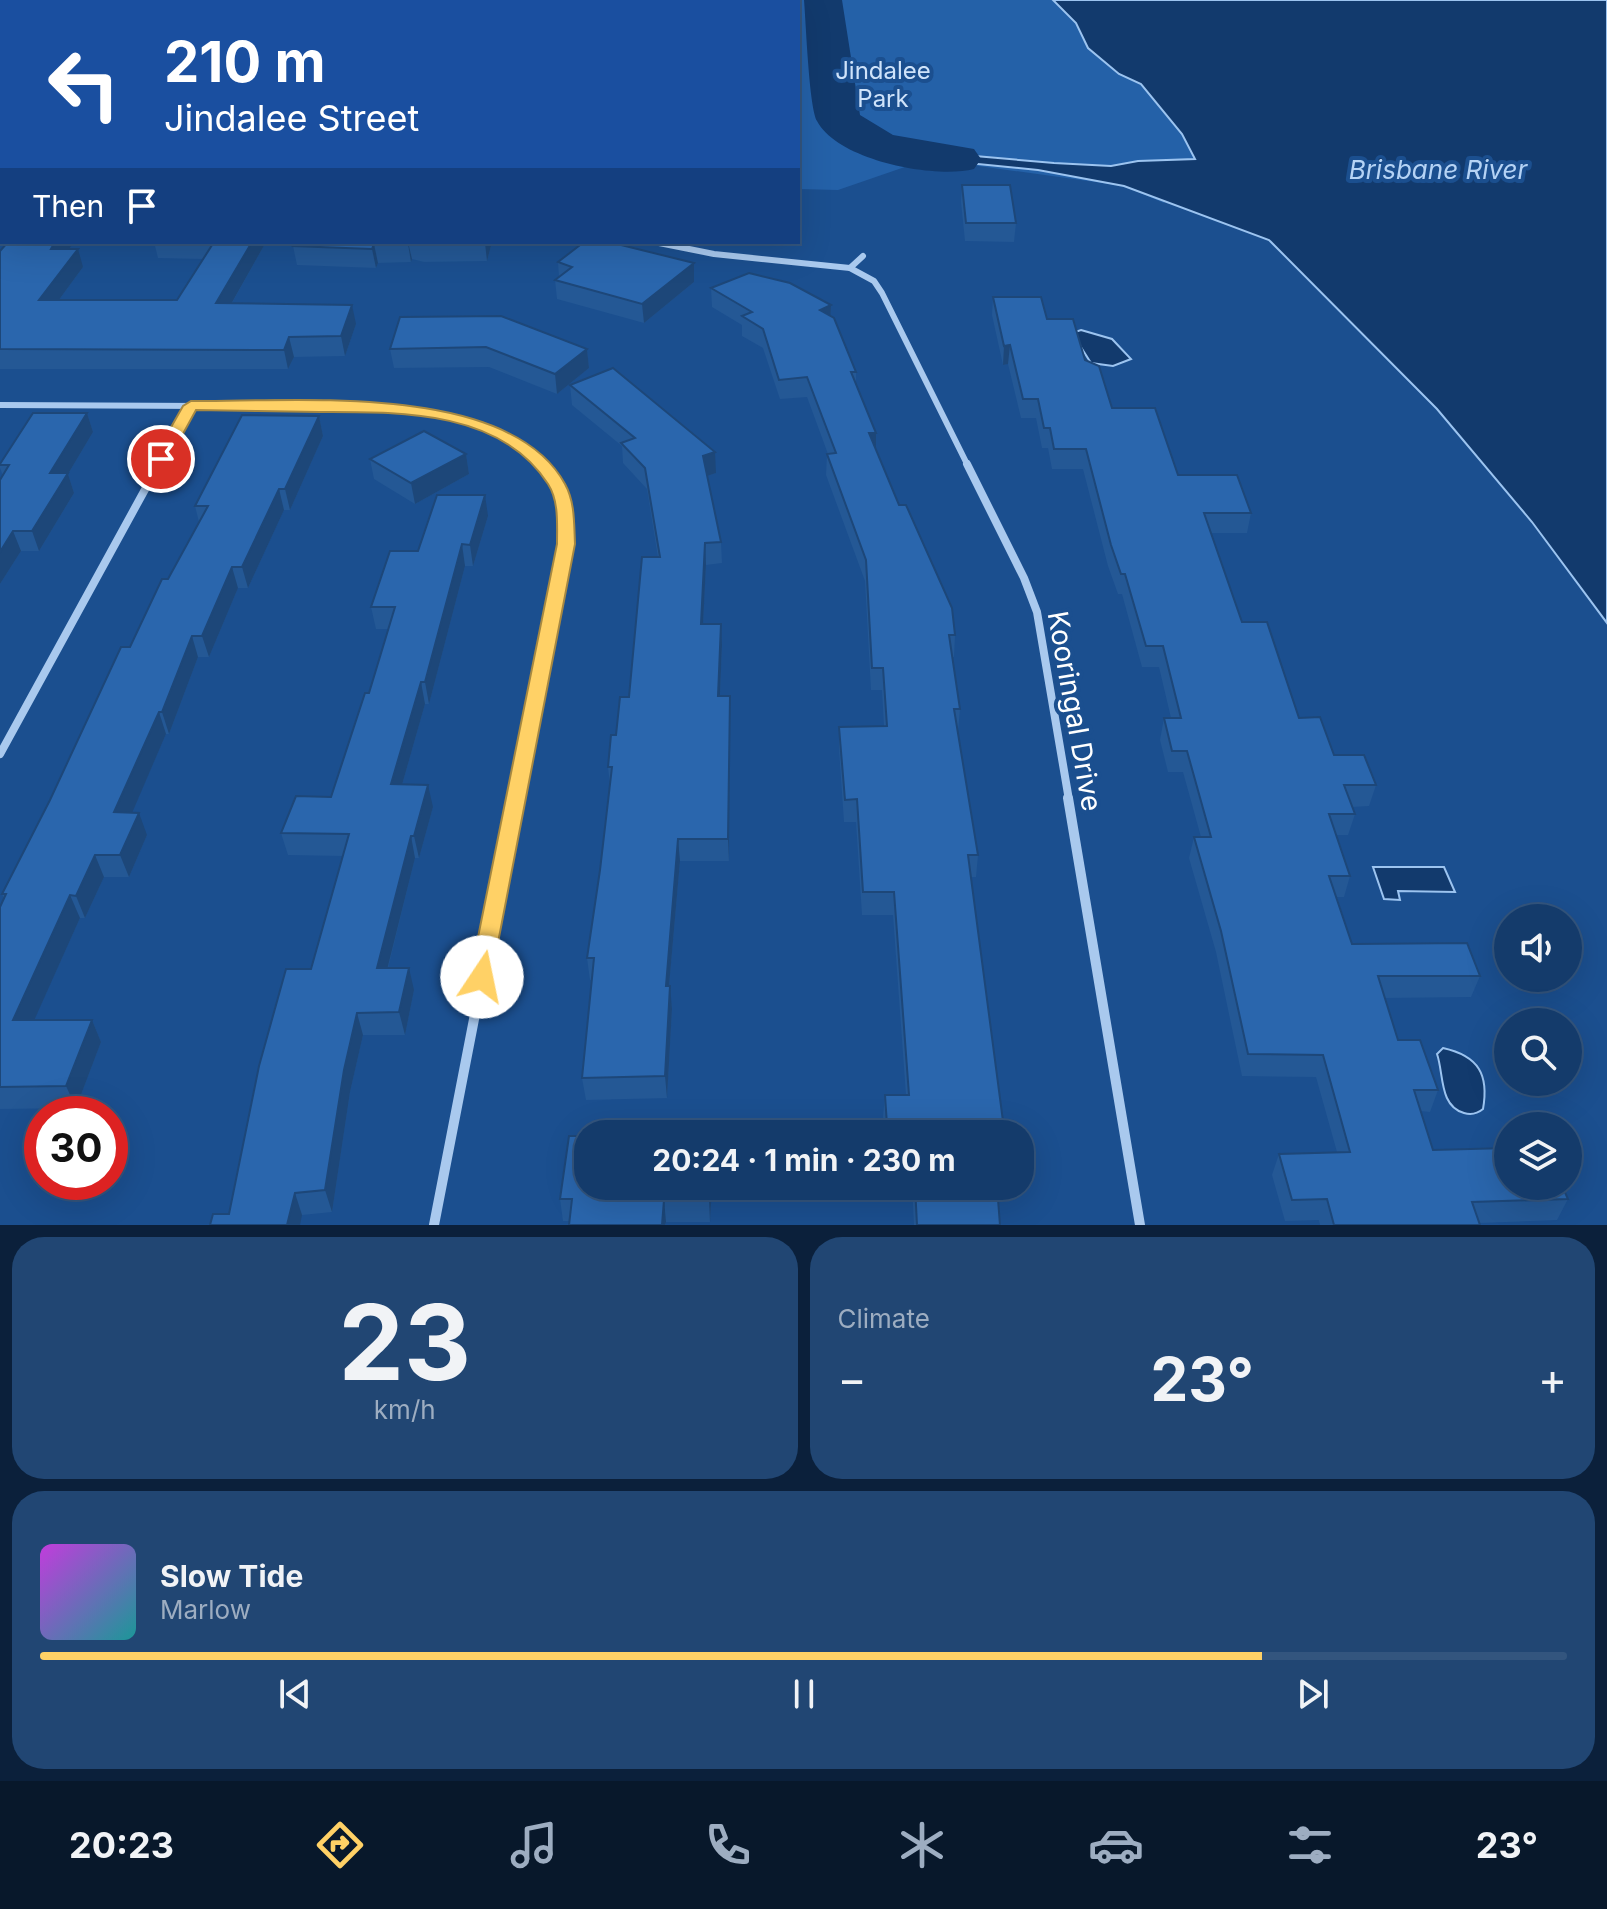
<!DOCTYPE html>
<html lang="en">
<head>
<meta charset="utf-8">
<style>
	body { margin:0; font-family:Inter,sans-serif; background:#214673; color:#f1f3f6; height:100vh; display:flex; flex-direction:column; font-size:30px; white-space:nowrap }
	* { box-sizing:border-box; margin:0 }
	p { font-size:26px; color:#9dadc1 }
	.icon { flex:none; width:44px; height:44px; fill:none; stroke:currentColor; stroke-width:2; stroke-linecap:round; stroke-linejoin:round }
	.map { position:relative; height:1225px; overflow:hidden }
	.details { display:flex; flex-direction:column; gap:12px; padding:12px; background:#0b203b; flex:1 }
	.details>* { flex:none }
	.banner { position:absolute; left:0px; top:0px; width:800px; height:244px; box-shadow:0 8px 32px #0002,0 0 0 2px #33557e; background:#1a4fa0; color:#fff; overflow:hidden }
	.fabs { position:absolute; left:1494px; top:904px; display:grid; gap:16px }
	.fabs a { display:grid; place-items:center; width:88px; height:88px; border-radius:50%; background:#143b6b; box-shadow:0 8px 32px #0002,0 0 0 2px #33557e; font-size:40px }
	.speed { position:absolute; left:24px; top:1096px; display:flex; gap:16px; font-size:40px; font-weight:700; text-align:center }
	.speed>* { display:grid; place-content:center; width:104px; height:104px; border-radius:50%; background:#143b6b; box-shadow:0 8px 32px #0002,0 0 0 2px #33557e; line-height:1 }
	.speed .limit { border:12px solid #d22; background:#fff; color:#111 }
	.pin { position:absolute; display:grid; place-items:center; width:68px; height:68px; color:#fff; margin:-34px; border:4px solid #fff; border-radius:50%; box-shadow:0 2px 8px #0007 }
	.me { position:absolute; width:88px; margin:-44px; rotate:11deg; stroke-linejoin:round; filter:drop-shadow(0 0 6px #0008) }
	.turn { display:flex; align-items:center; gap:28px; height:168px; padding:0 32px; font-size:36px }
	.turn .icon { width:104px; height:104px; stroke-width:2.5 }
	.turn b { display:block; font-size:56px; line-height:68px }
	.then { display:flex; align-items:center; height:76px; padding:0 32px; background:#0003; gap:16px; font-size:30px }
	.big { font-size:60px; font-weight:700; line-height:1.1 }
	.details .card { flex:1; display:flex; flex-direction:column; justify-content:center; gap:12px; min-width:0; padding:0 28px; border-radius:32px; background:#214673 }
	.details .dial { align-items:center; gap:0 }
	.dial b { font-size:104px; line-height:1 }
	.song { display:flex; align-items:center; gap:24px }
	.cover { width:96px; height:96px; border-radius:12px; background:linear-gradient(135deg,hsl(290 70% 55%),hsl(180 70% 35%)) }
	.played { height:8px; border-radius:4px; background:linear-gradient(90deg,#ffd166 80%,#33557e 80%) }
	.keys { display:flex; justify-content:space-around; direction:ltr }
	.heat { display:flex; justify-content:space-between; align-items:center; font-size:44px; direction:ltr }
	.details .tiles { flex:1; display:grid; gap:12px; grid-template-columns:1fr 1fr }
	.card:last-child { grid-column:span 2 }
	.trip { position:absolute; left:574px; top:1120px; width:460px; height:80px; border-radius:32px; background:#143b6b; box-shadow:0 8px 32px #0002,0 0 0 2px #33557e; font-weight:700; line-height:80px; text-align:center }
	.dock { display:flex; height:128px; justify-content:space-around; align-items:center; background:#08182b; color:#9dadc1 }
	.dock .icon { width:56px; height:56px }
	.dock .on { color:#ffd166 }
	.dock b { font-size:36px; color:#f1f3f6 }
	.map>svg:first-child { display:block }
</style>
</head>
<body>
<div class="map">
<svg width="1607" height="1225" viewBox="0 0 1607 1225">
	<rect width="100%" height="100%" fill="#1b4f8f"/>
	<path fill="#2461a8" d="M721 0H1053L1076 23 1088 48 1119 74 1141 84 1182 134 1196 159 1164 203 1124 186 928 159 838 190 798 189V2Z"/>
	<g fill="#123a6d" stroke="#9cc4f0" stroke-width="2">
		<path d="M1053 0H1607V623L1532 522 1437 409 1269 240 1124 186 1038 170 928 159 895 152 864 140 952 154 1054 163 1111 166 1138 161 1195 159 1182 134 1141 84 1119 74 1088 48 1076 23Z"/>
		<path d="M1081 330 1112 339 1131 359 1113 366 1091 363 1072 333Z"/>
		<path d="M1373 867H1444L1455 892 1398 891 1400 900 1384 899Z"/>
		<path d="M1443 1048C1479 1056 1489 1075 1483 1109 1477 1114 1471 1115 1464 1113 1439 1106 1444 1074 1437 1054Z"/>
	</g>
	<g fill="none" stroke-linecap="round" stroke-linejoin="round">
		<path fill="#123a6d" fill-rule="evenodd" d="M804 0H842L860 115 893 135 974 149 981 159 974 169C936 179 838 161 817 121 809 106 806 23 804 0Z"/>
		<path stroke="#a9c9ee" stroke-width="5" d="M561 0 567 2"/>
		<g stroke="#a9c9ee" stroke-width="6">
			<path d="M654 242 714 254 850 268"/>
			<path d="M863 256 850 268 874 281 882 293 968 466"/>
			<path d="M0 405 385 407C437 414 508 420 541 466"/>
			<path d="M158 466 191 406"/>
		</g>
		<g stroke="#a9c9ee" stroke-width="8">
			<path d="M967 464 1024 578 1037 612 1069 800"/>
			<path d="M0 754 159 464"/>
			<path d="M516 800 566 544 559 492 540 464"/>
		</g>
		<g stroke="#a9c9ee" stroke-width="10">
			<path d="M1068 798 1140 1225"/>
			<path d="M434 1225 517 798"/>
		</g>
		<g stroke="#d6e6fa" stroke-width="16">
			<path d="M174 2 176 0"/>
			<path d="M0 197 2 195"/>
		</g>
	</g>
	<g fill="#245895">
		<path d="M363 0H539V2H364Z"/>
		<path d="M962 185 1016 223 1014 242 965 241 961 202Z"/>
		<path d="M154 242H266L232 303 356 324 345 356 294 357 288 369H0V251L69 249 83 267 59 300H177L203 259 158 258Z"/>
		<path d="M295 242H492L487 261 424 262 412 259 411 262 378 263 376 268 297 265 293 246Z"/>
		<path d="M558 262 694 282 644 323 557 299 555 280 559 277Z"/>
		<path d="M711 288 831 305 830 316 856 372V384L876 433V449L955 635 954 657H952L960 709 958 731 978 855 976 877H971L1003 1121 1001 1134H885L883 1117 885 1095H906L893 915H862L856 822H844L839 749V727L884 726 882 690H871L865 581 826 475 827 454H828L807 397 780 399 763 348 742 336V325L712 307Z"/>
		<path d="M993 297 1047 319 1085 360 1112 408 1178 475 1251 513 1247 533H1211L1242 622 1299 718 1334 755 1376 785 1369 806 1352 807 1355 814 1348 835H1336L1350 876 1344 897H1337L1352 944 1480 976 1471 997 1384 998 1398 1040 1438 1090 1430 1112 1421 1111 1433 1150 1568 1199 1557 1220 1479 1223 1480 1225H1320L1319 1220 1285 1221 1272 1175 1279 1154 1337 1152 1316 1077 1242 1076 1216 952 1189 858 1194 837H1201L1183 772H1168L1160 740 1164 718H1171L1159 667H1142L1122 594H1118L1108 566 1083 469H1052L1048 448H1042L1036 418H1021L1008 364 1003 365 992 315Z"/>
		<path d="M501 316 587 349 589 368 557 394 489 367 394 368 390 349Z"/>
		<path d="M570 385 716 473 707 476 721 542 722 563 706 565 703 624H721L722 645 720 696 730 718 729 861H680L669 986 672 1009 667 1098 586 1100 582 1078 592 980H590L587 958 600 870 610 785 608 767 616 735 629 697 658 557 647 489 623 463 622 446 572 405Z"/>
		<path d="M87 413 93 432 68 474 74 493 39 551H21L0 584V480L3 476 0 468V464Z"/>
		<path d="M319 416 323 436 290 510H284L248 588H238L209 657H198L169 734H166L132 812 147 835 129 877H104L85 918H80L34 1020H92L101 1042 76 1108 0 1109V907L4 899 2 894 130 647 199 522 195 506Z"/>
		<path d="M466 454 469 474 415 504 374 479 370 459Z"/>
		<path d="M488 516 473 566H465L429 704H425L402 785 433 807 419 858H415L388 968 414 990 405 1035H363L350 1092 332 1212 302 1215 229 1214 311 969 343 856 288 855 281 833 331 797 369 693 389 629H376L371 607 418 551Z"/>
		<path d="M588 1186H712L710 1222H666L665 1225H569L570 1221H563L560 1199Z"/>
		<path d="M912 1186H997L1000 1225H914Z"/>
	</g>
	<g fill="#1d4779">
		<path d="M284 0H299L297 2H282Z"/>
		<path d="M55 242H74L56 267 51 249Z"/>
		<path d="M252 242H266L221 322 216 303Z"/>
		<path d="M408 242 412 259 411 262 408 244Z"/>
		<path d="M485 242H492L487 261 485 243Z"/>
		<path d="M374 244 378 263 376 268 372 249Z"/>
		<path d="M78 249 83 267 45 319 39 300Z"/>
		<path d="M694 263V282L644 323 642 304Z"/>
		<path d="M352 305 356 324 345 356 341 336Z"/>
		<path d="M831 305 830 324 820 310Z"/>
		<path d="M289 337 294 357 288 369 284 350Z"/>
		<path d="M1010 345 1008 364 1003 365 1004 346Z"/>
		<path d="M587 349 589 368 557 394 555 374Z"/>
		<path d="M87 413 93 432 68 474 74 493 39 551 32 531 50 473Z"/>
		<path d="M319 416 323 436 290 510 285 489Z"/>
		<path d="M869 433H876V453Z"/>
		<path d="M715 452 716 473 704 477 703 456Z"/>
		<path d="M466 454 469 474 415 504 411 483Z"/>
		<path d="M279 489 284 510 248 588 242 567Z"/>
		<path d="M485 495 488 516 473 566 470 545Z"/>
		<path d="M13 531 21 551 0 584V552Z"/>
		<path d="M705 543 706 565 702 645 701 624Z"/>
		<path d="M462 544 465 566 429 704 425 682Z"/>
		<path d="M232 567 238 588 209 657 202 636Z"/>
		<path d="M721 624 722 645 719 718 718 696Z"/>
		<path d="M192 636 198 657 169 734 162 712Z"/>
		<path d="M421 682 425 704 396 806 391 784Z"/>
		<path d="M730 696V718L729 861 728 839Z"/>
		<path d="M159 712 166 734 123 834 114 812Z"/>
		<path d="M428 785 433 807 419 858 414 836Z"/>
		<path d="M139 813 147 835 129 877 120 855Z"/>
		<path d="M411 836 415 858 382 990 377 968Z"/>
		<path d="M678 839 680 861 667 1009 666 986Z"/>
		<path d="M95 855 104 877 85 918 76 896Z"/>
		<path d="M70 895 80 918 24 1043 13 1020Z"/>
		<path d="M409 968 414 990 405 1035 399 1012Z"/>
		<path d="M670 986 672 1009 667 1098 665 1076Z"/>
		<path d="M357 1013 363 1035 350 1092 332 1212 325 1190 344 1070Z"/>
		<path d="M92 1020 101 1042 76 1108 66 1086Z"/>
		<path d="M710 1186H712L710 1222 709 1200Z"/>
		<path d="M295 1193 302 1215 300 1225H287Z"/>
		<path d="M664 1200 666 1222 665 1225H662Z"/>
	</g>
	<g fill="#2a66ad" stroke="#1d4779" stroke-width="2">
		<path d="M212 0H284L282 2H210Z"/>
		<path d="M400 0H469L466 2H396Z"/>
		<rect x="473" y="0" width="66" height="2"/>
		<path d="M637 0H702L704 2H640Z"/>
		<path d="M962 185H1010L1016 223H966Z"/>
		<path d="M8 242H55L51 249H78L39 300H177L214 242H252L216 303 352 305 341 336 289 337 284 350 0 349V251Z"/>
		<path d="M295 242H408V244H374L372 249 293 246Z"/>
		<path d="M414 242H485L421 244Z"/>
		<path d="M584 242H609L694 263 642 304 555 280 572 267 558 262Z"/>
		<path d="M749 273 790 283 831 305 820 310 834 318 856 372H851L876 433H869L899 505H906L952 608 955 635H949L960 709H954L978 855H968L1003 1121 991 1122 993 1134H912V1124L887 1125 885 1095H909L894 892H863L857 799 845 800 839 727 887 726 883 668H872L866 560 827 454 836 453 807 377 779 380 763 329 742 316 752 312 711 288Z"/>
		<path d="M993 297H1041L1047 319H1073L1085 360 1099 366 1112 408H1155L1178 475H1237L1251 513H1204L1242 622H1267L1299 718 1320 717 1334 755H1364L1376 785H1344L1355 814H1329L1350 876H1329L1352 944 1467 943 1480 976H1378L1398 1040H1420L1438 1090H1414L1433 1150 1508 1148V1186H1562L1568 1199 1472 1202 1480 1225H1334L1327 1199 1292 1200 1279 1154 1350 1152 1323 1055 1248 1054 1221 931 1194 837H1211L1187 751H1172L1164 718H1181L1163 646H1146L1125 574H1121L1111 545 1086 449H1054L1050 428H1044L1038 399H1023L1010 345 1004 346Z"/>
		<path d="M501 316 587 349 555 374 486 347 390 349 400 317Z"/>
		<path d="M613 368 715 452 703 456 721 542 705 543 701 624H721L718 696H730L728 839H678L666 986H670L665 1076 582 1078 594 958H587L600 870 612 767H608L611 735H616L620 697H629L642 557H660L645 468 621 443 635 438 570 385Z"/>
		<path d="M33 413H87L50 473H68L32 531H13L0 552V480L9 465H0V464Z"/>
		<path d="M242 415 319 416 285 489H279L242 567H232L202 636H192L162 712H159L114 812 139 813 120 855H95L76 896 70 895 13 1020H92L66 1086 0 1087V907L6 894H2L50 800 121 647H130L162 579H168L208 506H195Z"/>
		<path d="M424 431 466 454 411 483 370 459Z"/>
		<path d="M437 495H485L470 545 462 544 425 682H421L391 784 428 785 414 836H411L377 968H409L399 1012 357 1013 344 1070 325 1190 295 1193 287 1225H210L213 1214H229L259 1066 286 969H311L349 834 281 833 296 796 331 797 365 693H369L395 607H371L390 551H418Z"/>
		<path d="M569 1136H588V1186H710L709 1200H664L662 1225H569L572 1199H560Z"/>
		<path d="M915 1186H997L1000 1225H917Z"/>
	</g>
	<path fill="#ffd166" stroke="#a68842" stroke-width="2" d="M191 401C292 402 509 381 565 484 575 502 574 523 575 544L490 984 482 986 474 984 470 977 557 544C557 524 559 501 548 484 500 409 397 412 319 412 278 411 237 411 196 410L167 463H156L153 459 183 406Z"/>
	<g text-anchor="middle" stroke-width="8" stroke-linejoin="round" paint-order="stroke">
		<g font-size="24" fill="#cfe3fa" stroke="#1b4f8f">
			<text x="883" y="79">Jindalee<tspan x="883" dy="28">Park</tspan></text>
		</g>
		<g font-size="26" font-style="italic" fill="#b5d3f5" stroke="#1b4f8f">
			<text x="1438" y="179">Brisbane River</text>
		</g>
		<g font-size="28" fill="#fff" stroke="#1b4f8f">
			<text transform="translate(1075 711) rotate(80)" y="10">Kooringal Drive</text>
		</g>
	</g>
</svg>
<div class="fabs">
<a><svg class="icon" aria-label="sound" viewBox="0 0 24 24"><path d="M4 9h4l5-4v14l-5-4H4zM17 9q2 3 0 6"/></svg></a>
<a><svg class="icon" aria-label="search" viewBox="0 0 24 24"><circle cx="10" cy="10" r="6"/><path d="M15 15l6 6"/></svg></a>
<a><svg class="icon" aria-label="layers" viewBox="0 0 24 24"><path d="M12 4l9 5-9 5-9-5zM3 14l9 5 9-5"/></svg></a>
</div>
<div class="speed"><div class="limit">30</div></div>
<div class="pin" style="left:161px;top:459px;background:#d93025"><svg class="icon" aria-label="arrive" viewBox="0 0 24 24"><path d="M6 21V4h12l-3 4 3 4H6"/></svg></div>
<svg class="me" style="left:482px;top:977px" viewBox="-20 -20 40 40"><circle r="19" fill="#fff"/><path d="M0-13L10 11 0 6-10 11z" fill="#ffd166"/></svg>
<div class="trip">20:24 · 1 min · 230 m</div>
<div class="banner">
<div class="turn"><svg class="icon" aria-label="left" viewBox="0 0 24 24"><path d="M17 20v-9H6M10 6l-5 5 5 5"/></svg><div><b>210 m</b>Jindalee Street</div></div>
<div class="then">Then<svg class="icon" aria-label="arrive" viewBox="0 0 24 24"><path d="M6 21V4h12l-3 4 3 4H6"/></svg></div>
</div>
</div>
<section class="details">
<div class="tiles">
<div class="card dial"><b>23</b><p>km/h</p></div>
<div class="card"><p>Climate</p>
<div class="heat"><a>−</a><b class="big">23°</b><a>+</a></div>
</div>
<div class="card">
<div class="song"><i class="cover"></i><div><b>Slow Tide</b><p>Marlow</p></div></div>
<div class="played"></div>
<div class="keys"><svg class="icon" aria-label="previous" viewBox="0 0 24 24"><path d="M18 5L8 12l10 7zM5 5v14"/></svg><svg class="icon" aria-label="pause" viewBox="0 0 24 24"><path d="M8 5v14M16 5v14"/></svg><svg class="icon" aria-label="next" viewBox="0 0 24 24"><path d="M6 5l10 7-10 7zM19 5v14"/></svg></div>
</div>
</div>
</section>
<nav class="dock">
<b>20:23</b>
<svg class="icon on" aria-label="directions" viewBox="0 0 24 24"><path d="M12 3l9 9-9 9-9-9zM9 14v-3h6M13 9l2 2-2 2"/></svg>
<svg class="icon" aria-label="music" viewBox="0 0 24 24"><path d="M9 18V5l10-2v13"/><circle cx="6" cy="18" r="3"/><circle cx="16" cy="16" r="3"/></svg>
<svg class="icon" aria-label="phone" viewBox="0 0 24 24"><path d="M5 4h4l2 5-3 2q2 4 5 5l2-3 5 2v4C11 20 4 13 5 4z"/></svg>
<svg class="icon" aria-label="climate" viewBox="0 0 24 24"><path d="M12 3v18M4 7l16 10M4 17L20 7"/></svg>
<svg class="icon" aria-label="car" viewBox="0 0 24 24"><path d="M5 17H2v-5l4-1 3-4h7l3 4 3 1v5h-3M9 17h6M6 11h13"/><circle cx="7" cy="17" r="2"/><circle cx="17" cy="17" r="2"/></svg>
<svg class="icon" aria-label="filters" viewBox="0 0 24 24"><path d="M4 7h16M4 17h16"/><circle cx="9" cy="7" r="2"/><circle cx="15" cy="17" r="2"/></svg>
<b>23°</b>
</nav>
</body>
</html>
